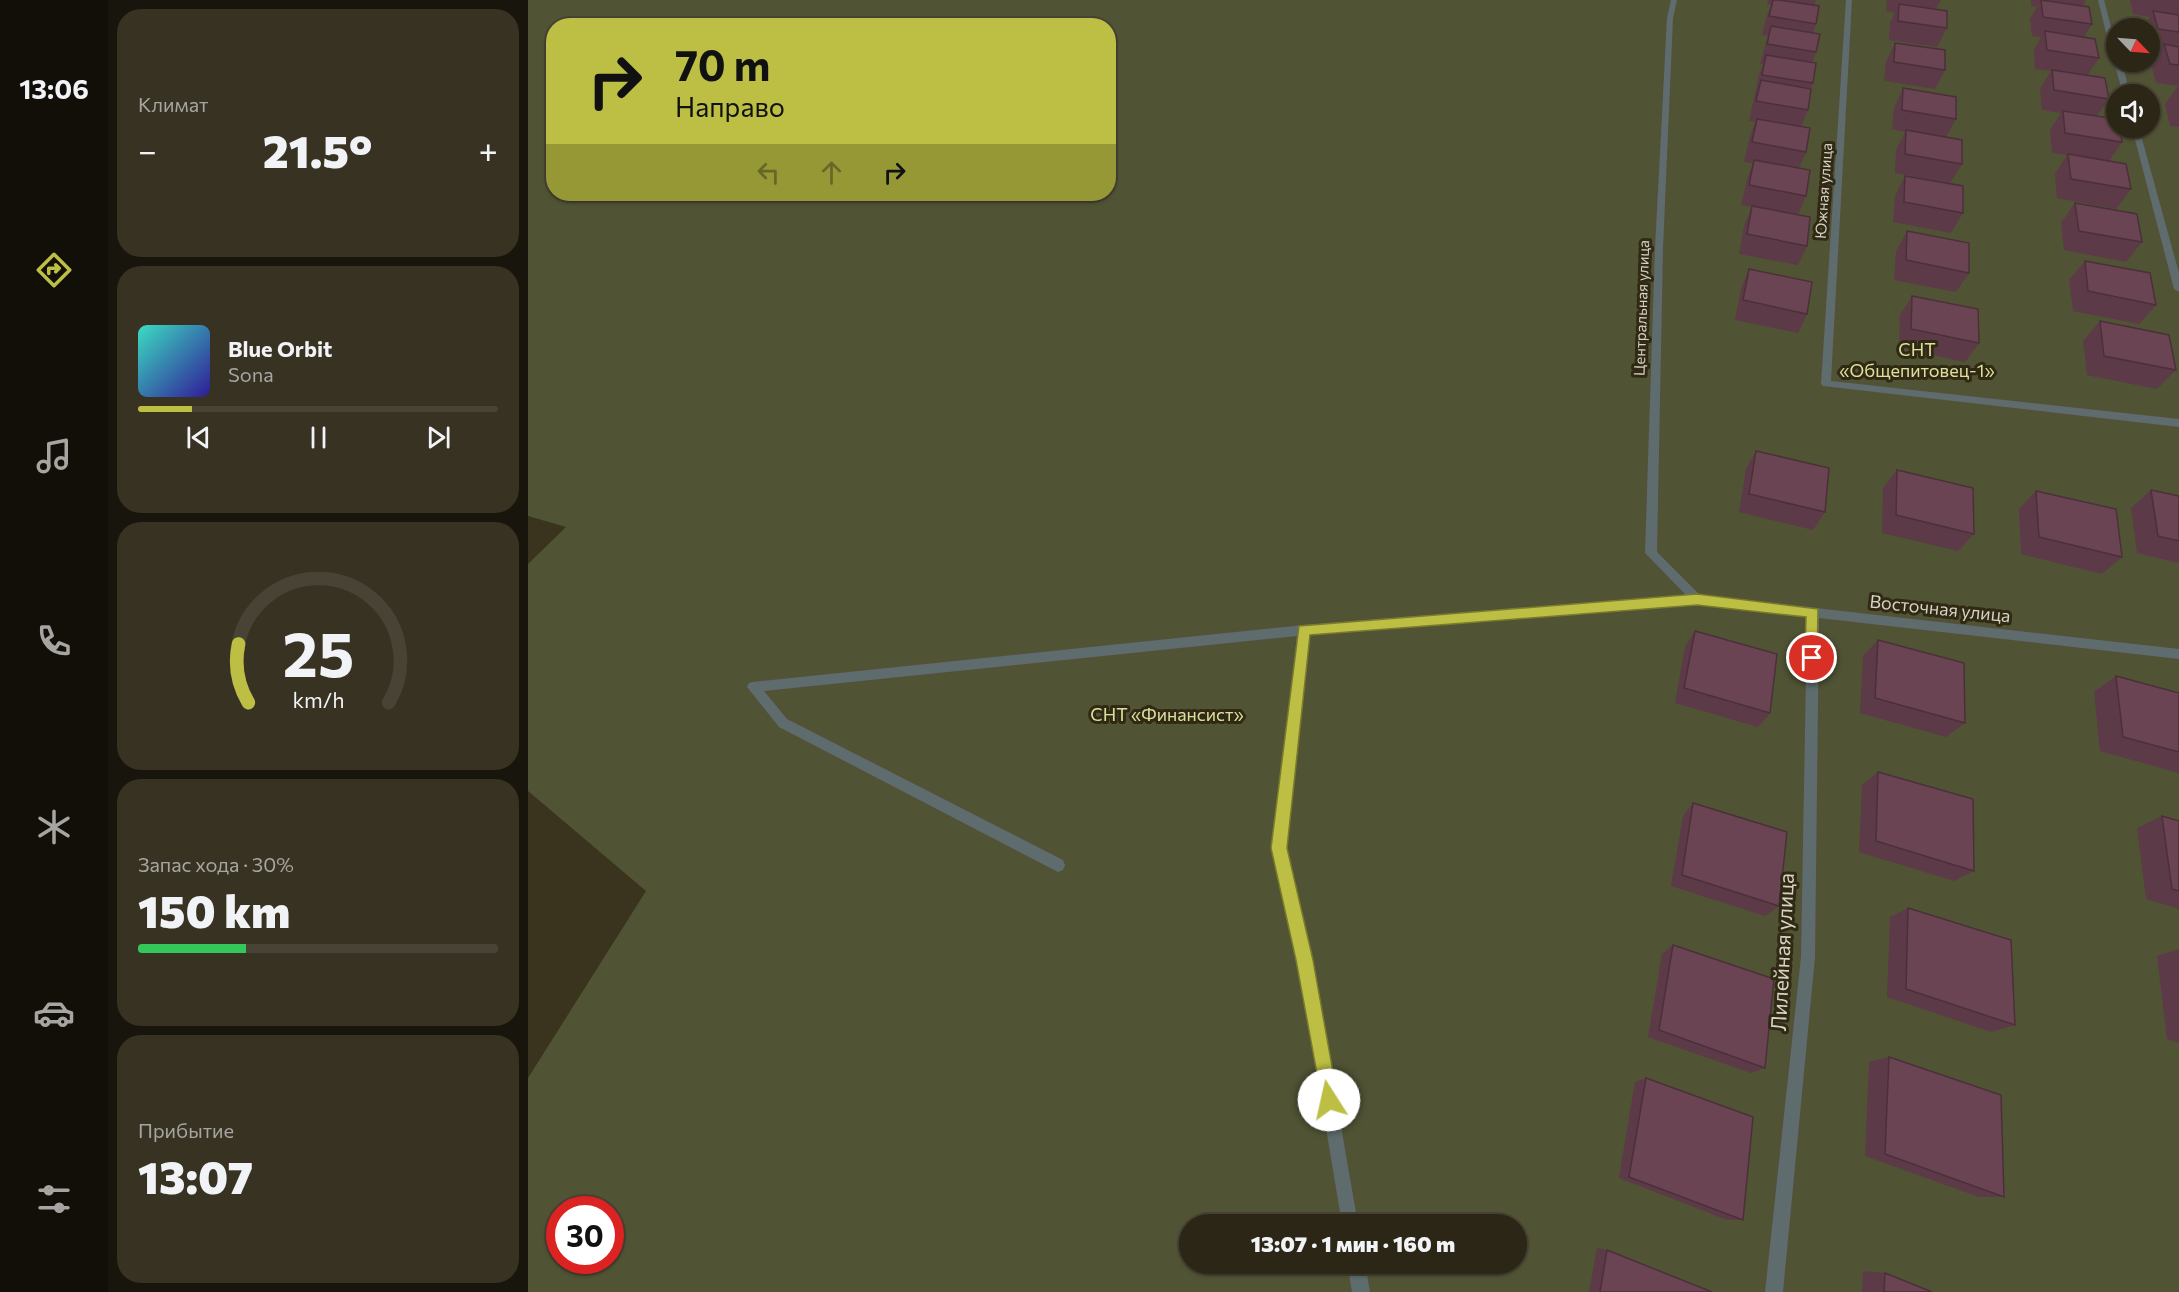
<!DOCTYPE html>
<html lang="ru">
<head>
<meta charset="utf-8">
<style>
	body { margin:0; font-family:Commissioner,sans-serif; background:#383223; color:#f1f3f6; height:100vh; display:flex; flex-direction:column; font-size:22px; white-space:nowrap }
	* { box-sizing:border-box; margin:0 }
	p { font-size:20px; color:#a6a5a1 }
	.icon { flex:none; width:33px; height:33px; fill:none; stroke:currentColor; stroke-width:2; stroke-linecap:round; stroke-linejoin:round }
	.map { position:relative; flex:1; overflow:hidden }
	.panel { display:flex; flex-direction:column; gap:9px; padding:9px; background:#18150c; width:420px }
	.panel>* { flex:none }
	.hud { position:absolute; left:18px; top:18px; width:570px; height:183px; border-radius:24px; box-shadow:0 2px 4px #0004,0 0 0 2px #484335; background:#bcbf44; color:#111; overflow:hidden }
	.needle { width:39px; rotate:115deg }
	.controls { position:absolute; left:1578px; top:18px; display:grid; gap:12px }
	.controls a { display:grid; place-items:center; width:54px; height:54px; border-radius:50%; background:#2c2616; box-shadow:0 2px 4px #0004,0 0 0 2px #484335; font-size:30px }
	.speed { position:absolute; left:18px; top:1196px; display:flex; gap:12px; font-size:30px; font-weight:700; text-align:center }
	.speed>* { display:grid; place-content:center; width:78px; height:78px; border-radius:50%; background:#2c2616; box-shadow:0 2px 4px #0004,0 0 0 2px #484335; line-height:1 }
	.speed .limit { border:9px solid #d22; background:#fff; color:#111 }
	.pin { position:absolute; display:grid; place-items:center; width:51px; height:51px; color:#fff; margin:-26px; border:3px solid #fff; border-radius:50%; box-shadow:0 2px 6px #0007 }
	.me { position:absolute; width:66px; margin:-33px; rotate:350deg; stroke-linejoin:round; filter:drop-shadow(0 0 4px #0008) }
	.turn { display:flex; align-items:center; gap:21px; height:126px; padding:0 30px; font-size:27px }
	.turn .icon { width:78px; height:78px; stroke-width:2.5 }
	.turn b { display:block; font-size:42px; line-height:51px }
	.lanes { display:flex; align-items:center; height:57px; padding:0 30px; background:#0003; justify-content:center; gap:30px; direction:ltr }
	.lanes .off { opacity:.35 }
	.big { font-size:45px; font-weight:800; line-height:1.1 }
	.panel .tile { flex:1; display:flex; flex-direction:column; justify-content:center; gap:9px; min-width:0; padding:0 21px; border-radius:24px; background:#383223 }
	.panel .dial { align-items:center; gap:0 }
	.dial svg { height:156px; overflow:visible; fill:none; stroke:#484335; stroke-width:7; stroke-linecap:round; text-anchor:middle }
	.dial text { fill:#f1f3f6; stroke:none }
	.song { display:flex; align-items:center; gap:18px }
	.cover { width:72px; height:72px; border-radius:9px; background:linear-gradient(135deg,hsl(170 70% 55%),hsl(250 70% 35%)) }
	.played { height:6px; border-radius:3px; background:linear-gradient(90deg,#bcbf44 15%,#484335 15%) }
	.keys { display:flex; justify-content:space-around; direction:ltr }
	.heat { display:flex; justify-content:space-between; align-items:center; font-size:33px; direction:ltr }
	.charge { height:9px; border-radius:4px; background:linear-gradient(90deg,#34c759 30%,#484335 0) }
	.trip { position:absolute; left:651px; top:1214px; width:348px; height:60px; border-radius:30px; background:#2c2616; box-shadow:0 2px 4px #0004,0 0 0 2px #484335; font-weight:800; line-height:60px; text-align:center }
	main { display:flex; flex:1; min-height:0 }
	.tabs { display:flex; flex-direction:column; width:108px; justify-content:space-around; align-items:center; background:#120f09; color:#a6a5a1 }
	.tabs .icon { width:42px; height:42px }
	.tabs .on { color:#bcbf44 }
	.tabs b { font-size:27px; color:#f1f3f6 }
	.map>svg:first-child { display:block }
</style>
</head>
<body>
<main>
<nav class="tabs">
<b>13:06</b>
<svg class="icon on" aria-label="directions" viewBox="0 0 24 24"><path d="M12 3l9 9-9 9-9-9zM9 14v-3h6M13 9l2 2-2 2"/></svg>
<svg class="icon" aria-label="music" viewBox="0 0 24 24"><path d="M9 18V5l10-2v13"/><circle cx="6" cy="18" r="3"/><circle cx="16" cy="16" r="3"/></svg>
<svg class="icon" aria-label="phone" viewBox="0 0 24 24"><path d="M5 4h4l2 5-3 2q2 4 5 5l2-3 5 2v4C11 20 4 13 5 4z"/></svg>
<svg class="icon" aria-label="climate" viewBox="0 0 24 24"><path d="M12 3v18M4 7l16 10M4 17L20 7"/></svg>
<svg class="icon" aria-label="car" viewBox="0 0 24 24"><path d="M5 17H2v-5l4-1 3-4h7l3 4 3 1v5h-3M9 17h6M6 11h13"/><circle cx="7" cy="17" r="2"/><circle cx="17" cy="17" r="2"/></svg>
<svg class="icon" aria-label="filters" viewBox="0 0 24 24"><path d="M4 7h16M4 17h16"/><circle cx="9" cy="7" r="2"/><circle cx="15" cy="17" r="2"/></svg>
</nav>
<section class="panel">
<div class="tile"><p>Климат</p>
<div class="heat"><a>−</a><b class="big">21.5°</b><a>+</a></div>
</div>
<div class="tile">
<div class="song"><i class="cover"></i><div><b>Blue Orbit</b><p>Sona</p></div></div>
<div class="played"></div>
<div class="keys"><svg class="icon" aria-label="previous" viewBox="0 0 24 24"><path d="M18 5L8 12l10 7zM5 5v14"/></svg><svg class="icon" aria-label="pause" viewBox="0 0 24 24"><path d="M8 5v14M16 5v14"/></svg><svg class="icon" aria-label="next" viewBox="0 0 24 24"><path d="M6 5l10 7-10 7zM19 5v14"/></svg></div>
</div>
<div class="tile dial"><svg viewBox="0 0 100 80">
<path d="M14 69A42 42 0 1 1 86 69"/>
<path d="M14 69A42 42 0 0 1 9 39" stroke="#bcbf44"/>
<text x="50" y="56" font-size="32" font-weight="700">25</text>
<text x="50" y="72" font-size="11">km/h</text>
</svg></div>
<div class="tile"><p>Запас хода · 30%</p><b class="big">150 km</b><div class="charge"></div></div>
<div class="tile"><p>Прибытие</p><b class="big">13:07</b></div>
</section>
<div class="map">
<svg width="1651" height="1292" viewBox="0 0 1651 1292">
	<rect width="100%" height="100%" fill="#3a331d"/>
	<path fill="#515335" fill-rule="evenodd" d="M0 0H1651V1292H0V1078L118 891 0 791V564L38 527 0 516ZM26 26H580V194H26ZM1588 28H1622V62H1588ZM1588 94H1622V128H1588ZM32 1209H82V1260H32ZM662 1224H988V1263H662Z"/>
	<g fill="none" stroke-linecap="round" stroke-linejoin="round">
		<g stroke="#56503b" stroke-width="2">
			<g id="minor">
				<path d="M1143 0H1149L1145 18 1135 248 1129 552 1172 595 1651 649V659L1291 618 1287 957 1255 1292H1237L1273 957 1279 616 1169 604 781 635 758 848 784 960 830 1224H814L770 960 744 848 769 636 236 691 259 719 535 860 537 865 535 870 530 872 251 727 219 687 221 683 225 682 776 625 1158 595 1117 553 1127 248 1139 18Z"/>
				<path d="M1318 0H1324L1303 381 1651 419V427L1295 386 1293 384Z"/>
				<path d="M1570 0H1576L1588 46V59L1584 57Z"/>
				<path d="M1588 60 1594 62 1602 94H1595L1586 62Z"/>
				<path d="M1604 128H1611L1651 273V292L1646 289Z"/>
				<path d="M819 1263H837L842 1292H824Z"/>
			</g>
		</g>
		<use href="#minor" fill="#5e6c6e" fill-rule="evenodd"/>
	</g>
	<g fill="#5c3a47">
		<path d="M1240 0H1288L1286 5 1288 24 1285 33 1288 52 1284 63 1285 83 1283 89 1280 110 1273 127 1278 152 1271 168 1278 196 1270 215 1279 246 1270 265 1211 254 1216 226 1224 207 1213 205 1219 180 1225 163 1216 162 1221 139 1227 122 1221 121 1231 75 1235 64H1232L1240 36 1234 35 1238 18 1243 5 1239 4Z"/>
		<path d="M1359 0H1413L1408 9 1419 28 1409 47 1361 40 1362 22 1367 13 1358 11Z"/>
		<path d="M1503 0H1558L1555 6 1564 24 1556 37 1571 58 1559 76 1581 99 1569 116 1594 142 1581 161 1603 189 1588 209 1529 198 1527 174 1539 155 1524 153 1522 130 1533 113 1514 110 1512 89 1523 71 1507 69 1506 50 1513 37 1504 36 1502 19 1509 7 1503 6Z"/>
		<path d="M1602 0H1651V127L1642 126 1637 104 1650 86 1628 83 1623 64 1632 50 1622 49V28H1614L1622 17 1605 14Z"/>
		<path d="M1367 43 1417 70 1407 89 1356 81 1358 62Z"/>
		<path d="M1375 88 1428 119 1418 137 1434 164 1422 183 1367 173 1368 150 1377 132 1364 129 1366 108Z"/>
		<path d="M1377 176 1435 213 1423 233 1365 222 1367 196Z"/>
		<path d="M1547 203 1614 242 1598 262 1536 250 1533 223Z"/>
		<path d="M1379 231 1441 273 1428 292 1366 280 1368 251Z"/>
		<path d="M1557 261 1628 305 1611 324 1545 311 1541 280Z"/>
		<path d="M1221 269 1279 314 1270 333 1207 320 1213 289Z"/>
		<path d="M1384 296 1451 343 1437 362 1371 348 1372 315Z"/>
		<path d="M1572 321 1648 370 1629 389 1559 375 1555 341Z"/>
		<path d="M1228 451 1297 512 1285 530 1211 512 1218 469Z"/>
		<path d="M1369 470 1446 534 1430 551 1354 533 1355 488Z"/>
		<path d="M1623 490 1651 496V563L1609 553 1603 508Z"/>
		<path d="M1508 491 1594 557 1574 574 1493 554 1491 509Z"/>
		<path d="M1167 631 1242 713 1230 727 1147 703 1157 647Z"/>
		<path d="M1350 640 1437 723 1418 737 1332 713 1335 656Z"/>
		<path d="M1588 676 1651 693V773L1572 751 1566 692Z"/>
		<path d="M1350 772 1446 871 1426 881 1331 852 1334 785Z"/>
		<path d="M1165 803 1251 906 1237 916 1143 886 1155 816Z"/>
		<path d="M1634 816 1651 821V909L1618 899 1609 828Z"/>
		<path d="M1380 908 1487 1025 1463 1032 1359 997 1362 917Z"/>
		<path d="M1145 945 1237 1068 1223 1073 1120 1037 1134 954Z"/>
		<path d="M1651 949V1043L1639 1039 1629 956Z"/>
		<path d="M1361 1057 1476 1197H1451L1337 1156 1341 1062Z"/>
		<path d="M1118 1078 1215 1220H1199L1091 1178 1107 1082Z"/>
		<path d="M1069 1248 1079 1250 1184 1292H1061Z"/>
		<path d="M1335 1271 1357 1273 1404 1292H1334Z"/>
	</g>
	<g fill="#6b4453" stroke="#4b303a" stroke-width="1.5">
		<path d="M1245 0H1251L1291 6 1288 24 1241 16Z"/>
		<path d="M1513 0 1561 7 1564 24 1515 17Z"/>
		<path d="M1371 4 1419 11V28L1370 21Z"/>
		<path d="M1625 11 1651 15V32L1630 29Z"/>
		<path d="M1243 26 1292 34 1288 52 1239 44Z"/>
		<path d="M1517 31 1567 39 1571 58 1519 50Z"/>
		<path d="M1367 43 1417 50V70L1366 62Z"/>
		<path d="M1636 44 1651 47V65L1642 64Z"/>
		<path d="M1238 55 1288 63 1285 83 1234 75Z"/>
		<path d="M1524 70 1577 78 1581 99 1526 90Z"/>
		<path d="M1233 80 1283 89 1280 110 1228 101Z"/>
		<path d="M1375 88 1428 97V119L1374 110Z"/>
		<path d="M1535 111 1588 119V128H1592L1594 142 1537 133Z"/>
		<path d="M1229 119 1282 128 1278 152 1224 142Z"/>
		<path d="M1378 130 1434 140V164L1377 154Z"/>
		<path d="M1540 154 1598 164 1603 189 1543 179Z"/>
		<path d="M1226 160 1282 170 1278 196 1221 185Z"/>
		<path d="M1377 176 1435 186V213L1376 202Z"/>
		<path d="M1547 203 1609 214 1614 242 1551 231Z"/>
		<path d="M1224 206 1282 217 1279 246 1219 234Z"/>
		<path d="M1379 231 1441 243V273L1378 260Z"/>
		<path d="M1557 261 1622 273 1628 305 1560 291Z"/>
		<path d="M1221 269 1284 282 1279 314 1215 300Z"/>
		<path d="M1384 296 1450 309 1451 343 1383 329Z"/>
		<path d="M1572 321 1641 335 1648 370 1576 356Z"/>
		<path d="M1228 451 1301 468 1297 512 1221 494Z"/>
		<path d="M1369 470 1445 488 1446 534 1368 515Z"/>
		<path d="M1623 490 1651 496V541L1630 536Z"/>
		<path d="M1508 491 1588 509 1594 557 1511 537Z"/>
		<path d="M1167 631 1249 654 1242 713 1156 688Z"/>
		<path d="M1350 640 1436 663 1437 723 1347 698Z"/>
		<path d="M1588 676 1651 693V752L1595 737Z"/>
		<path d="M1350 772 1445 799 1446 871 1348 841Z"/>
		<path d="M1165 803 1259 832 1251 906 1154 875Z"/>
		<path d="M1634 816 1651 821V891L1644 889Z"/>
		<path d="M1380 908 1483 940 1487 1025 1378 989Z"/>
		<path d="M1145 945 1246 979 1237 1068 1131 1030Z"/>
		<path d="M1361 1057 1473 1095 1476 1197 1357 1154Z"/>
		<path d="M1118 1078 1225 1117 1215 1220 1101 1177Z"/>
		<path d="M1079 1250 1184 1292H1072Z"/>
		<path d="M1357 1273 1404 1292H1356Z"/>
	</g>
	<path fill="#bcbf44" stroke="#7a7c2c" stroke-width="1.5" d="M1169 594 1290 609 1289 663 1284 664 1277 658 1278 617 1169 605 782 635 759 848 785 960 810 1100 808 1106 801 1109 795 1106 768 960 743 848 771 626Z"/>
	<g text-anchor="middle" stroke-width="6" stroke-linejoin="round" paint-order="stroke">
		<g font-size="15" fill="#d6d2c4" stroke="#302913">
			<text transform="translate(1296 191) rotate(-86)" y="5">Южная улица</text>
			<text transform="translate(1114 308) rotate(-88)" y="5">Центральная улица</text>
		</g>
		<g font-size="18" fill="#dce09d" stroke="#302913">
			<text x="1389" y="356">СНТ<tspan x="1389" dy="21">«Общепитовец-1»</tspan></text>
			<text x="639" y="721">СНТ «Финансист»</text>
		</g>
		<g font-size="18" fill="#d6d2c4" stroke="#302913">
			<text transform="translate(1412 609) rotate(6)" y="6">Восточная улица</text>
		</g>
		<g font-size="21" fill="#d6d2c4" stroke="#302913">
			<text transform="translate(1255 952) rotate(-87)" y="7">Лилейная улица</text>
		</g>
	</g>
</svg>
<div class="controls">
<a><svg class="needle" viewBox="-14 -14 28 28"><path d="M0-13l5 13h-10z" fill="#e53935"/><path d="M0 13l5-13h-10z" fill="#a6a5a1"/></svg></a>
<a><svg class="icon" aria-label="sound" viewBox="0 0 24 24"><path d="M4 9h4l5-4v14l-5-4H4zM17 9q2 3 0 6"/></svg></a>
</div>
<div class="speed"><div class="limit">30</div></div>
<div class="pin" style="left:1284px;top:658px;background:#d93025"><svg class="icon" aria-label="arrive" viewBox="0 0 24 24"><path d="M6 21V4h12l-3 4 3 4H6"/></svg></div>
<svg class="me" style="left:801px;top:1100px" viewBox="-20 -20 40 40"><circle r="19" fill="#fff"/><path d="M0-13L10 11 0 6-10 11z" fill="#bcbf44"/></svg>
<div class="trip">13:07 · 1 мин · 160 m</div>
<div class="hud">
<div class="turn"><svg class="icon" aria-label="right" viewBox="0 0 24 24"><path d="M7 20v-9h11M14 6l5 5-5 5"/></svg><div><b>70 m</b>Направо</div></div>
<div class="lanes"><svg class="icon off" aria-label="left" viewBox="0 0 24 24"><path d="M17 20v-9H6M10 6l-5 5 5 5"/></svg><svg class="icon off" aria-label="ahead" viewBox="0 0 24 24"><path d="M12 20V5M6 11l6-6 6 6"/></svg><svg class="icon" aria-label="right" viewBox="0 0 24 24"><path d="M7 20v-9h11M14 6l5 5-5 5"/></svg></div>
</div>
</div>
</main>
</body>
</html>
